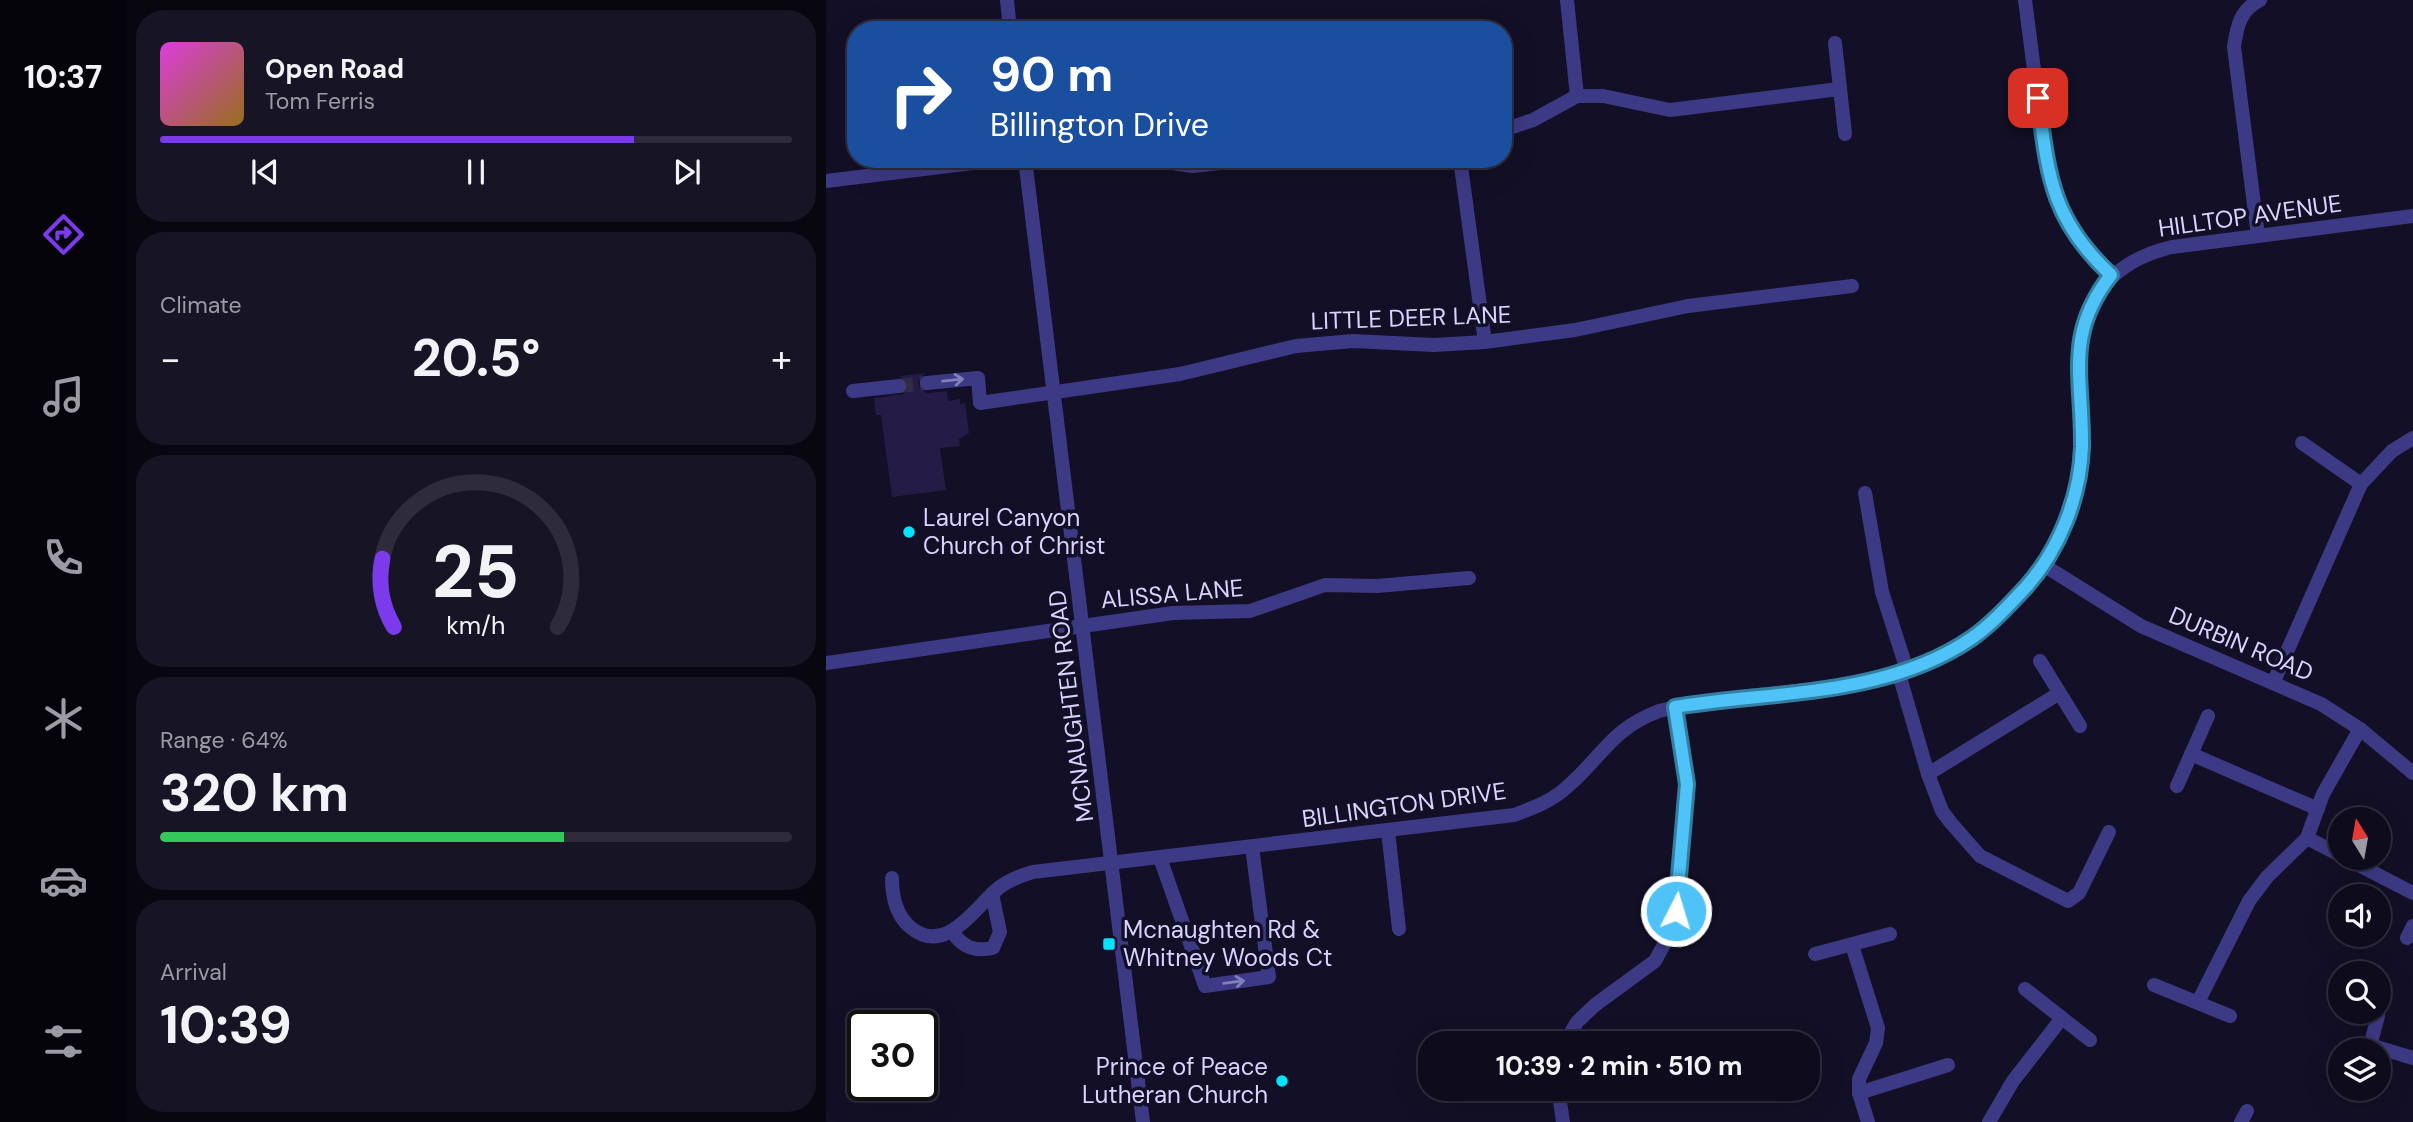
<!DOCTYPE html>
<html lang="en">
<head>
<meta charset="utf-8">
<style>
	body { margin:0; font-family:"DM Sans",sans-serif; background:#171425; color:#f1f3f6; height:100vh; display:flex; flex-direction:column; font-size:26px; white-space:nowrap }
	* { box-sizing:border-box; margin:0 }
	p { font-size:23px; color:#9b9ba3 }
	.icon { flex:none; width:38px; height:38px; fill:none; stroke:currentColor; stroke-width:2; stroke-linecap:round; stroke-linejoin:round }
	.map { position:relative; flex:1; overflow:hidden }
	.details { display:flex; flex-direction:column; gap:10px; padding:10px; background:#08060f; width:700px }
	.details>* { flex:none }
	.hud { position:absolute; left:21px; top:21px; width:665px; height:147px; border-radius:28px; box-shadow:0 7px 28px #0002,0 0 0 2px #2e2b3b; background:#1a4fa0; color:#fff; overflow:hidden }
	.needle { width:46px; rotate:349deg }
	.controls { position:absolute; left:1502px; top:807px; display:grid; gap:14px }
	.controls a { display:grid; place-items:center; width:63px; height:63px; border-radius:50%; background:#0e0b1c; box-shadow:0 7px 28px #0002,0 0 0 2px #2e2b3b; font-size:35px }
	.speed { position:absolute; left:21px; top:1010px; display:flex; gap:14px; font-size:35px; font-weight:700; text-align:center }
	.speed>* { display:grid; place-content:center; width:91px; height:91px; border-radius:50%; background:#0e0b1c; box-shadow:0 7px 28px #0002,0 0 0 2px #2e2b3b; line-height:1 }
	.speed .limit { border:4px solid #111; border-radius:10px; background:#fff; color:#111 }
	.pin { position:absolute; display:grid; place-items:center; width:60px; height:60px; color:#fff; margin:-30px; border-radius:14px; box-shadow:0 4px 10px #0006 }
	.me { position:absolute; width:77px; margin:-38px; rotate:5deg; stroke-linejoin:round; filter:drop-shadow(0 0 5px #0008) }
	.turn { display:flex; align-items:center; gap:24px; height:147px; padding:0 28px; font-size:32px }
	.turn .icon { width:91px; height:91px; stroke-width:2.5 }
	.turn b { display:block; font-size:49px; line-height:60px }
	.big { font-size:52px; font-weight:700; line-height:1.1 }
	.details .card { flex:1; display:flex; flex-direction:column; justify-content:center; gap:10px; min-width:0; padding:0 24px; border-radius:28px; background:#171425 }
	.details .dial { align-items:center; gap:0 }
	.dial svg { height:182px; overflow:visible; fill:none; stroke:#2e2b3b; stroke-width:7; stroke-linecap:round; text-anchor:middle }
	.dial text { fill:#f1f3f6; stroke:none }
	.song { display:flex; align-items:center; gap:21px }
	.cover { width:84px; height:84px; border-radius:10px; background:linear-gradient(135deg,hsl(300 70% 55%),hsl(40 70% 35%)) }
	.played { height:7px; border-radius:4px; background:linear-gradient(90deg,#7c3aed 75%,#2e2b3b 75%) }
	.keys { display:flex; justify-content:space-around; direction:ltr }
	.heat { display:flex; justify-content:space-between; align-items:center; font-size:38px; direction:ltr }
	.charge { height:10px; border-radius:5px; background:linear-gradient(90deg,#34c759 64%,#2e2b3b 0) }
	.trip { position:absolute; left:592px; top:1031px; width:402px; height:70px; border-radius:28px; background:#0e0b1c; box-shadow:0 7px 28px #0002,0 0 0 2px #2e2b3b; font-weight:700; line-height:70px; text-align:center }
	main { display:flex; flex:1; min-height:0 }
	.menu { display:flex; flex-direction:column; width:126px; justify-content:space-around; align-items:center; background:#06040b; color:#9b9ba3 }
	.menu .icon { width:49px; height:49px }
	.menu .current { color:#7c3aed }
	.menu b { font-size:32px; color:#f1f3f6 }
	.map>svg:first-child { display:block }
</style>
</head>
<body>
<main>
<nav class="menu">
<b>10:37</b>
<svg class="icon current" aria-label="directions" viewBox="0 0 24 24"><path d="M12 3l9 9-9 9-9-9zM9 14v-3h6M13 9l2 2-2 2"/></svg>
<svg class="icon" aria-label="music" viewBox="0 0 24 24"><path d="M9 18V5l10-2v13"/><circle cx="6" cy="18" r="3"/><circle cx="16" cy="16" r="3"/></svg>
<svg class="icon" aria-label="phone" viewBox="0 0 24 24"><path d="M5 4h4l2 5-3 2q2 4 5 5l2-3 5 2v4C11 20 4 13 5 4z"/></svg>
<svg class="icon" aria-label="climate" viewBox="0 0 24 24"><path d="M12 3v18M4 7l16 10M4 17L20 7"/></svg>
<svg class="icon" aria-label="car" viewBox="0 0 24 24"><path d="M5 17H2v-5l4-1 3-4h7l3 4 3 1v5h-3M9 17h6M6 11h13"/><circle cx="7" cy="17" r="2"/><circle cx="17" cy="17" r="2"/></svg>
<svg class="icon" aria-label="filters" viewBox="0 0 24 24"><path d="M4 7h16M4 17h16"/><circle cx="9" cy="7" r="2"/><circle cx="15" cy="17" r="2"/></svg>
</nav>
<section class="details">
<div class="card">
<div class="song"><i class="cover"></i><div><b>Open Road</b><p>Tom Ferris</p></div></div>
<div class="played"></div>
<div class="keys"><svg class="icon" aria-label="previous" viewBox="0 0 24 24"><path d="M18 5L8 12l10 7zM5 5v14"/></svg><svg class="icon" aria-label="pause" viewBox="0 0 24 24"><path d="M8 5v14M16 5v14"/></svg><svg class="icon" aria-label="next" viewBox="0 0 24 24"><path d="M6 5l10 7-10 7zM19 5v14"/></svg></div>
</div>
<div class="card"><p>Climate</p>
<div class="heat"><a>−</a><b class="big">20.5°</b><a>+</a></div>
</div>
<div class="card dial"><svg viewBox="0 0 100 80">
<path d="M14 69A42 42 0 1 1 86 69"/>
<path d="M14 69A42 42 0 0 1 9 39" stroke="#7c3aed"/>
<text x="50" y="56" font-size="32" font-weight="700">25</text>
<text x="50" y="72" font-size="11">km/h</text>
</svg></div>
<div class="card"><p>Range · 64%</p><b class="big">320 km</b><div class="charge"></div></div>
<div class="card"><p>Arrival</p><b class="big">10:39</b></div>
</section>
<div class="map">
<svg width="1587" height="1122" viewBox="0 0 1587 1122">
	<rect width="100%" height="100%" fill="#130f26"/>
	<path fill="#241b47" d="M100 373 92 380 94 389 101 393 121 391 122 401 134 399V404L139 403 143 433 133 439 134 446 114 448 120 490 66 497 55 415H50L48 398 78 394 82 384 73 376Z"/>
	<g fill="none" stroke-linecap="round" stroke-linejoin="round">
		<path stroke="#312d47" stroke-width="14" stroke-dasharray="14 7" stroke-linecap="butt" d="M73 386 101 383"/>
		<g stroke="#3d3a85" stroke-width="14">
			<path d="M181 0 184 30"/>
			<path d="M741 0 751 96"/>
			<path d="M1199 0 1221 171C1233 213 1254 246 1285 275"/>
			<path d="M1009 43 1019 134"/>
			<path d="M677 130 707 120 751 96H777L844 110 1013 89"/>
			<path d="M199 159 317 1122"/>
			<path d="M319 159 367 166 430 159"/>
			<path d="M634 159 659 342"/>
			<path d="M0 181 179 159"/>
			<path d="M1432 236 1408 47C1411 26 1414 10 1434 0"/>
			<path d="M101 383 152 378 154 403 354 374 470 346 527 341 608 345 659 342 749 330 862 306 1026 286"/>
			<path d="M27 391 73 386"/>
			<path d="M1476 443 1535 484"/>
			<path d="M1039 493 1056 592 1081 670"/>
			<path d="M1219 566 1315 626 1495 704 1534 729 1587 773"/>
			<path d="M1214 661 1254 726"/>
			<path d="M0 663 347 613 424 611 499 585 551 586 643 578"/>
			<path d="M1073 674 1102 774 1116 811 1125 823 1154 856 1242 901 1253 893 1283 832"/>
			<path d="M1448 681 1535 484 1566 451 1587 438"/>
			<path d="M1365 754 1492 809"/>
			<path d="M1102 774 1232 694"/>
			<path d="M1351 786 1382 716"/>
			<path d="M562 831 573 929"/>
			<path d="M1481 838 1514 855"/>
			<path d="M334 858 379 986 443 977 426 847"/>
			<path d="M1519 858 1587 893"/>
			<path d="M66 878C66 896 70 915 84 927 118 956 147 911 169 891 180 881 193 876 207 872L688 815C707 808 726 801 741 787 777 756 785 729 833 711 938 684 1051 701 1145 638 1210 596 1247 529 1255 453 1259 419 1251 386 1252 353 1254 296 1293 259 1346 247L1587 216"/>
			<path d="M126 932C137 947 148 952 167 948L174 932 166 894"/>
			<path d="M1581 938 1587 926"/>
			<path d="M1026 945 1052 1028 1050 1043 1033 1079V1093L1042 1122"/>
			<path d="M989 954 1064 934"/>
			<path d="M1328 985 1404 1016"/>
			<path d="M1199 989 1264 1040"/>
			<path d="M1372 1002 1423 901 1441 877 1481 838 1497 794 1534 729"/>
			<path d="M739 1043 751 1022 769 1005 829 961 847 928 861 784 849 707"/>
			<path d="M1544 1045 1587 1058"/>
			<path d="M1543 1050 1552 1016"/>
			<path d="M732 1088 737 1122"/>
			<path d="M1532 1091 1533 1088"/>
			<path d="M1033 1093 1122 1065"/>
			<path d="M1163 1122 1187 1081 1236 1018"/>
			<path d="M1415 1122 1421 1111"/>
		</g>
	</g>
	<defs><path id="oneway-shaft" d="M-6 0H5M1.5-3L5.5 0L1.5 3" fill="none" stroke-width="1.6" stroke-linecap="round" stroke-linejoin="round" transform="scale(1.75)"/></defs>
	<g stroke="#837fbc">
		<use href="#oneway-shaft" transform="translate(127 380) rotate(-6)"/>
		<use href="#oneway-shaft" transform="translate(408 982) rotate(-8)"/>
	</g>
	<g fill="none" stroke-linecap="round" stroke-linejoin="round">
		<g stroke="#337fa1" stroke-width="18">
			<path id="route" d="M850 911 861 784 849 707C948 691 1060 697 1146 638 1166 624 1183 605 1200 587 1233 550 1254 498 1256 447 1257 378 1238 335 1285 275 1225 219 1222 175 1212 98"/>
		</g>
		<use href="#route" stroke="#4fc3f7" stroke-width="12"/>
	</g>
	<g fill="#00e5ff" stroke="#130f26" stroke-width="2.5">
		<circle cx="83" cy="532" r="7"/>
		<rect x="276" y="937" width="14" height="14" rx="3.5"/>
		<circle cx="456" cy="1081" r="7"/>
	</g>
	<g text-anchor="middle" stroke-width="7" stroke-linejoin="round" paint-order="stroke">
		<g font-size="24" fill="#d9d4ff" stroke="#130f26">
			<text transform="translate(1424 216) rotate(-8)" y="8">HILLTOP AVENUE</text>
			<text transform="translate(585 318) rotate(-2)" y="8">LITTLE DEER LANE</text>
			<text transform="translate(346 594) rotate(-5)" y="8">ALISSA LANE</text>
			<text transform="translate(1415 644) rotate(23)" y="8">DURBIN ROAD</text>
			<text transform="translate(245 706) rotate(-97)" y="8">MCNAUGHTEN ROAD</text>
			<text transform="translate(578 805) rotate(-8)" y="8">BILLINGTON DRIVE</text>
		</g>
		<g font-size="24" fill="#d9d4ff" stroke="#130f26" text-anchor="start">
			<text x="97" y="526">Laurel Canyon<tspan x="97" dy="28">Church of Christ</tspan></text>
			<text x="297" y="938">Mcnaughten Rd &amp;<tspan x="297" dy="28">Whitney Woods Ct</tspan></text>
			<text x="442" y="1075" text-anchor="end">Prince of Peace<tspan x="442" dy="28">Lutheran Church</tspan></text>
		</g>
	</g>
</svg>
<div class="controls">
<a><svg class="needle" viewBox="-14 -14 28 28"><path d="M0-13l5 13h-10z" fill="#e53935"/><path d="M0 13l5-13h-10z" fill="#9b9ba3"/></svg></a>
<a><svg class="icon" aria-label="sound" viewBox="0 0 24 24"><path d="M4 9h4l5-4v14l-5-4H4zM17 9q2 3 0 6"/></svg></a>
<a><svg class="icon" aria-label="search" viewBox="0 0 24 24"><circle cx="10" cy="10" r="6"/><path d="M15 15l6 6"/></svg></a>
<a><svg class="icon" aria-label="layers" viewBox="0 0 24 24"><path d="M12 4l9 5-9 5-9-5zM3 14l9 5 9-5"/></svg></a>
</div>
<div class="speed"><div class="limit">30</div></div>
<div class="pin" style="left:1212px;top:98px;background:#d93025"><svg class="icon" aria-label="arrive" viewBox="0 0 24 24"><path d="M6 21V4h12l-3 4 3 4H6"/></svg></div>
<svg class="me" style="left:850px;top:911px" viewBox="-20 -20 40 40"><circle r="17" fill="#4fc3f7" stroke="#fff" stroke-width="3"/><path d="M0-11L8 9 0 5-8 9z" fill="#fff"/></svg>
<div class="trip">10:39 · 2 min · 510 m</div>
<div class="hud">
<div class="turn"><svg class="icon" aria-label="right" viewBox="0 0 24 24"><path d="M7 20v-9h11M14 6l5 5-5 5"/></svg><div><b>90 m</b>Billington Drive</div></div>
</div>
</div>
</main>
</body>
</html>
